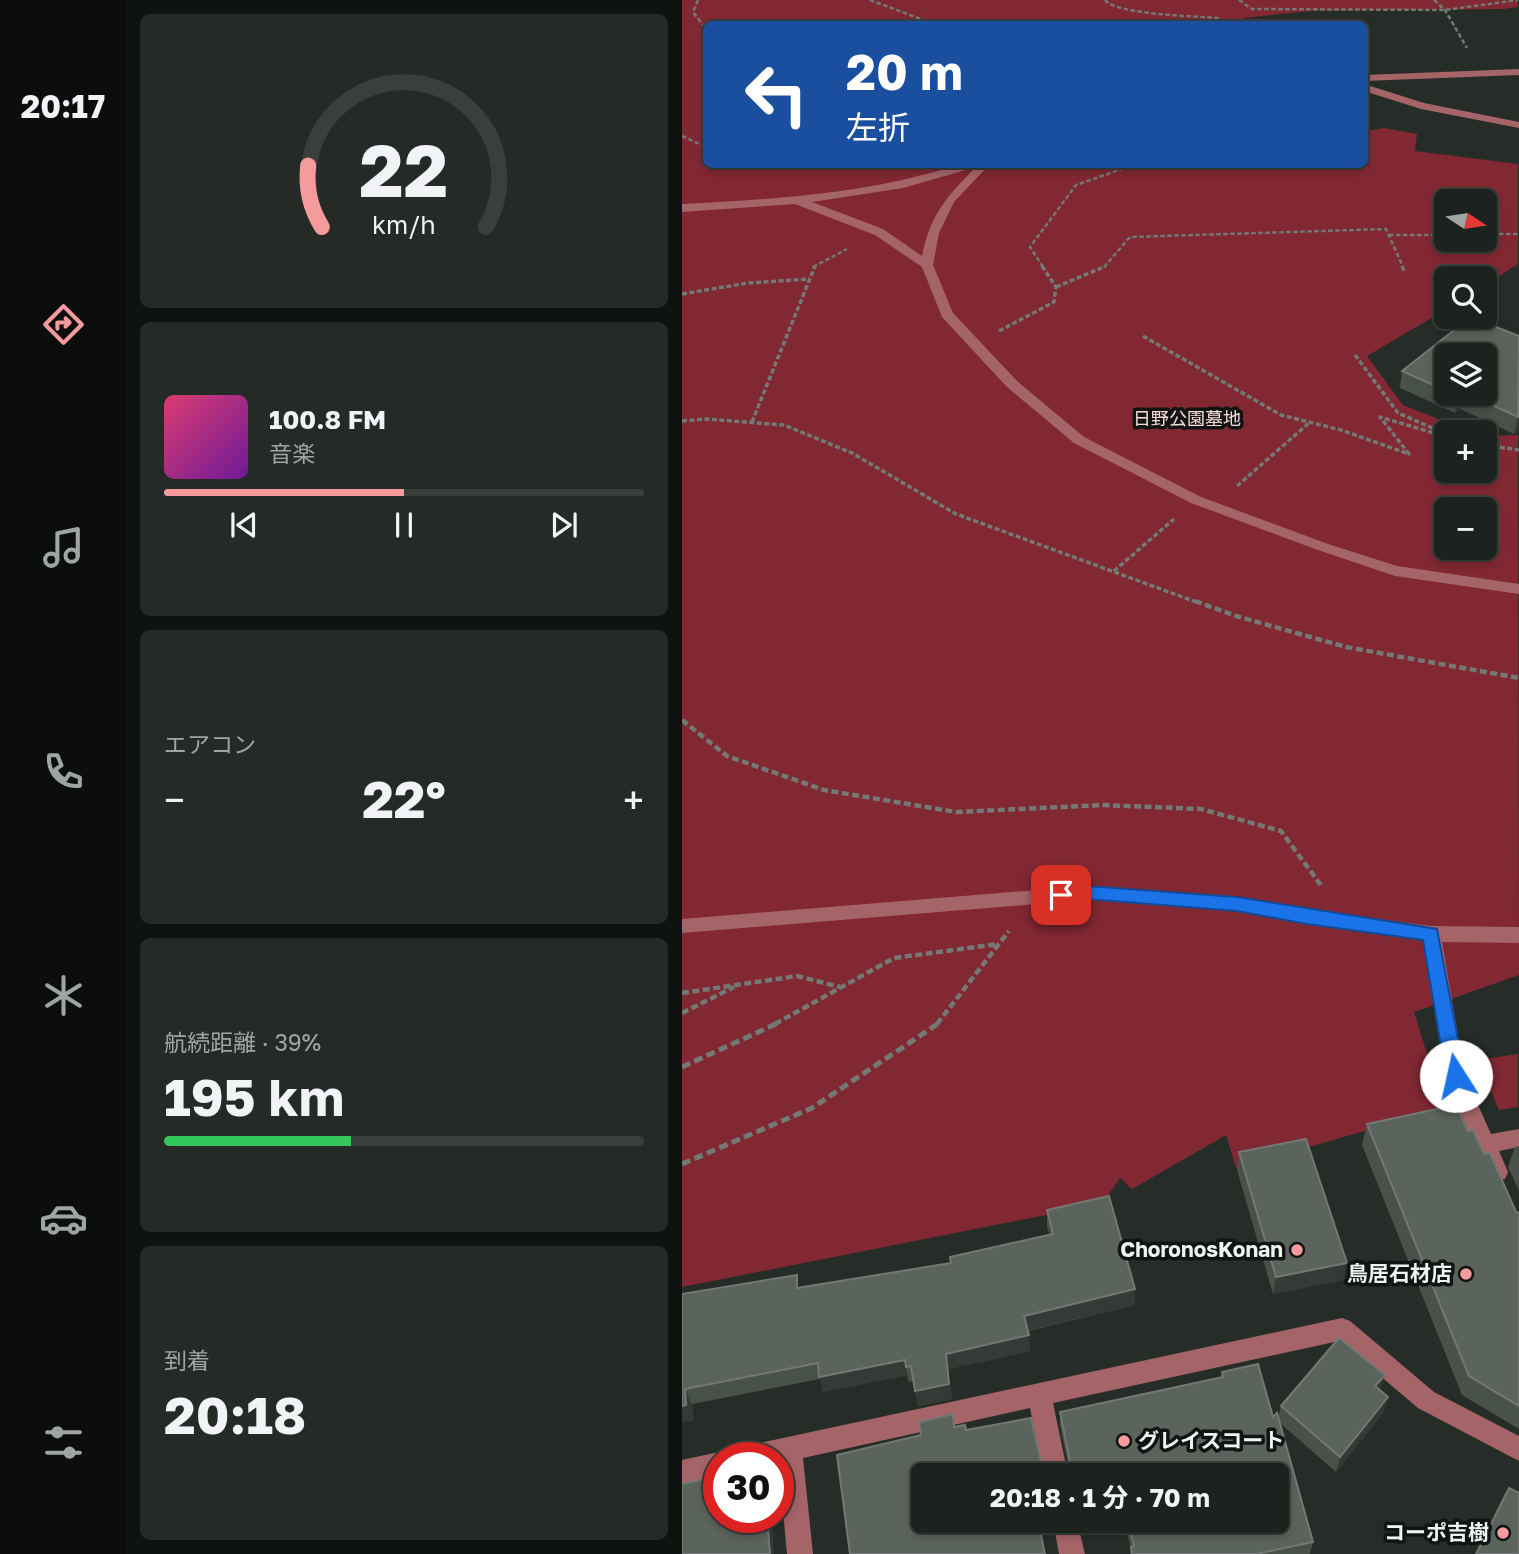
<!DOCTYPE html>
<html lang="ja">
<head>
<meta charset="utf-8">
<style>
	body { margin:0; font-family:"Golos Text","Noto Sans JP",sans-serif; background:#252a27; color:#f1f3f6; height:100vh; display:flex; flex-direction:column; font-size:26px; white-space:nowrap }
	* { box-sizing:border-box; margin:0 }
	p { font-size:23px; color:#a0a4a4 }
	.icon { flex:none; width:38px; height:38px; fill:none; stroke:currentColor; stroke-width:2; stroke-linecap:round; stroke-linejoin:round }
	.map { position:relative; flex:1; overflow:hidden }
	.drawer { display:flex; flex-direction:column; gap:14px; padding:14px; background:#0f1310; width:556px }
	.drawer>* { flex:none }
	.hud { position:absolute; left:21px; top:21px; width:665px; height:147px; border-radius:10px; box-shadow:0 4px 10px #0003,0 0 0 2px #3a3f3c; background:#1a4fa0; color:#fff; overflow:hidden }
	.needle { width:46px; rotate:102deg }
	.controls { position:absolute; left:752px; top:189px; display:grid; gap:14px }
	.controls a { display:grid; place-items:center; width:63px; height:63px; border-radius:10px; background:#1c221e; box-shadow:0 4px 10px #0003,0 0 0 2px #3a3f3c; font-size:35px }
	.speed { position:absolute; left:21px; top:1442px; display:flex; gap:14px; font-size:35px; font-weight:700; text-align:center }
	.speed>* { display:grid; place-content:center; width:91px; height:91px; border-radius:50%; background:#1c221e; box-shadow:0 4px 10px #0003,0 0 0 2px #3a3f3c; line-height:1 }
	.speed .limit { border:10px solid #d22; background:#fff; color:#111 }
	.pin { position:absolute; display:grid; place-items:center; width:60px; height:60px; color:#fff; margin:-30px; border-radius:14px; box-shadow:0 4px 10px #0006 }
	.me { position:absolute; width:77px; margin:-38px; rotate:350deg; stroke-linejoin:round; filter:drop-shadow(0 0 5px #0008) }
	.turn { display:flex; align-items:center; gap:24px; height:147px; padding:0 28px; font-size:32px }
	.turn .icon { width:91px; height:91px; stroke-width:2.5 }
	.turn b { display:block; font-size:49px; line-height:60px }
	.big { font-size:52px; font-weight:700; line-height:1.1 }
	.drawer .widget { flex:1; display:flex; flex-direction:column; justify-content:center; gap:10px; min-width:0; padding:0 24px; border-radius:10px; background:#252a27 }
	.drawer .dial { align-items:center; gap:0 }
	.dial svg { height:182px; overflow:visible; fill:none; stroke:#3a3f3c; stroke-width:7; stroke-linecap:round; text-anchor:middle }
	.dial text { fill:#f1f3f6; stroke:none }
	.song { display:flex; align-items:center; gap:21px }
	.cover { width:84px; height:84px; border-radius:10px; background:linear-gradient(135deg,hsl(340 70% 55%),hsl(280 70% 35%)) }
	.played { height:7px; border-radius:4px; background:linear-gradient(90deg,#f59b9e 50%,#3a3f3c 50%) }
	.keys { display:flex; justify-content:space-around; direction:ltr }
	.heat { display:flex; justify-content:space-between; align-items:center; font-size:38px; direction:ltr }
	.charge { height:10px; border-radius:5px; background:linear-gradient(90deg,#34c759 39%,#3a3f3c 0) }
	.trip { position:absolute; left:229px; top:1463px; width:378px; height:70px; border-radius:10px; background:#1c221e; box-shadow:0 4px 10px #0003,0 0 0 2px #3a3f3c; font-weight:700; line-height:70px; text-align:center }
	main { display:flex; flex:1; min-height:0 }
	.tab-bar { display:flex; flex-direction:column; width:126px; justify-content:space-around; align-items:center; background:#0b0e0c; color:#a0a4a4 }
	.tab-bar .icon { width:49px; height:49px }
	.tab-bar .selected { color:#f59b9e }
	.tab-bar b { font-size:32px; color:#f1f3f6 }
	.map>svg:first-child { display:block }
</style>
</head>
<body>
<main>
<nav class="tab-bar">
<b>20:17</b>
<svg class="icon selected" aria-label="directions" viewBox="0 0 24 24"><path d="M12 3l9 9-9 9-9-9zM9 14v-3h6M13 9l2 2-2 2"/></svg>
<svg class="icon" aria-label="music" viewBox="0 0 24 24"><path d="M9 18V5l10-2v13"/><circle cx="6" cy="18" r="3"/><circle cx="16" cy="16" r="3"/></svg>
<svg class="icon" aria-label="phone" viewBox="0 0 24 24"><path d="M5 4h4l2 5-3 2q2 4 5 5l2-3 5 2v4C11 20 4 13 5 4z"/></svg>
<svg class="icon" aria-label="climate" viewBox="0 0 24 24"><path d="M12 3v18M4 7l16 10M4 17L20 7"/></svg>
<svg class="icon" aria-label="car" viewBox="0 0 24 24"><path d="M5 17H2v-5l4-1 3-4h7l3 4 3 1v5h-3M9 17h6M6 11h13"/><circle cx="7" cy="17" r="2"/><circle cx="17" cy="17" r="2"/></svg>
<svg class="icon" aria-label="filters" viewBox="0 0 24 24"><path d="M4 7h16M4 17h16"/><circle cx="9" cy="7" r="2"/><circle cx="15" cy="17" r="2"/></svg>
</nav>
<section class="drawer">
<div class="widget dial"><svg viewBox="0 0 100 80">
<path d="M14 69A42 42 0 1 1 86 69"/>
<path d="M14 69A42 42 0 0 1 8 42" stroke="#f59b9e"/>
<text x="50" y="56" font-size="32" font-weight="700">22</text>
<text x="50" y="72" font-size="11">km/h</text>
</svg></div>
<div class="widget">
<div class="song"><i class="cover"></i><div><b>100.8 FM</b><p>音楽</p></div></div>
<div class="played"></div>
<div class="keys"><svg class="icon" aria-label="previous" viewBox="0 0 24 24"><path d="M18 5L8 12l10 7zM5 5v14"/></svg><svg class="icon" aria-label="pause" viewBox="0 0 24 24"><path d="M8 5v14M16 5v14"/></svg><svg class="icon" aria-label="next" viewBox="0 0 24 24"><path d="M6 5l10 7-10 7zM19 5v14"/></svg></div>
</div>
<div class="widget"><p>エアコン</p>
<div class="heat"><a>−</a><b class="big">22°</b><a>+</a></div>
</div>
<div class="widget"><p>航続距離 · 39%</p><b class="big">195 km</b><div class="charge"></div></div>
<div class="widget"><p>到着</p><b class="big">20:18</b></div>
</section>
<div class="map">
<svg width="837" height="1554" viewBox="0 0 837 1554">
	<rect width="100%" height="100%" fill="#262d28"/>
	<g fill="#812833" fill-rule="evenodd">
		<path d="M0 0H836V7L822 9 627 11 564 18 542 24H24V164H682L683 131 702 128 735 134 733 151 836 164V264L803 285V278H765V309L685 356 721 405 789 432H765V471H803V436L836 435 837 975 732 1012 762 1108 554 1168 544 1135 450 1189 438 1178 420 1204 0 1287ZM765 201H803V240H765ZM765 509H803V548H765Z"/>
		<path d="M836 1054V1107L817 1110 796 1060Z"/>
	</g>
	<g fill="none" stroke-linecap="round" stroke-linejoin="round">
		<g stroke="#737974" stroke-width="2.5" stroke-dasharray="4.5 2.5" stroke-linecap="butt">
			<path d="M16 0 11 12 24 29"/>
			<path d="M188 0 252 24"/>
			<path d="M423 0C435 15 514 16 536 18L548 24"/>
			<path d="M557 0 570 9 763 10 836 0"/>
			<path d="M752 0 763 10 785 48"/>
			<path d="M0 136 24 147"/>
			<path d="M106 164 126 169"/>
			<path d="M803 234H837"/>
			<path d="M707 235H765"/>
			<path d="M131 267 165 249"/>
			<path d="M361 267 348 247 394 185 454 164"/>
			<path d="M422 267 448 237 704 229 721 267"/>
		</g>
		<g stroke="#737974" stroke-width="3.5" stroke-dasharray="5 2.5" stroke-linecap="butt">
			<path d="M720 266 723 273"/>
			<path d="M374 287 424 266"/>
			<path d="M0 294 66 283 127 279"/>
			<path d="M317 331 372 302 374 287 360 266"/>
			<path d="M461 336 599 415 659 430 727 454 698 417 765 437"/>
			<path d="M673 355 716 413 764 434"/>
			<path d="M0 421 24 419 102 425 170 453 274 514 517 603"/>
			<path d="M70 422 133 266"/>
			<path d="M803 445 837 450"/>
			<path d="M555 486 627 423"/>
			<path d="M432 571 492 519"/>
		</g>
		<g stroke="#737974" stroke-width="4.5" stroke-dasharray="7 3.5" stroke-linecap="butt">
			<path d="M513 601 554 616 664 647 837 678"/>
			<path d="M0 720 45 756 142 790 274 812 420 805 519 809 599 831 641 888"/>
			<path d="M0 993 115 976 158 987"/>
			<path d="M0 1013 52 987"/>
			<path d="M93 1024 212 958 316 944"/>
			<path d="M255 1024 327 931"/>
		</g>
		<g stroke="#737974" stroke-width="5" stroke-dasharray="9 4.5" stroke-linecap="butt">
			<path d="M0 1067 96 1023"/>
			<path d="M0 1164 130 1108 257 1023"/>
		</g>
		<g fill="#a56568" fill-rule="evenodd">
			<path d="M837 69V75L682 81V75Z"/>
			<path d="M682 84 742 103 837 122V128L739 109 682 91Z"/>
			<path d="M278 164H308L272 202 257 233 251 265 271 313 335 381 402 437 519 497 646 544 715 566 837 584V594L713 576 636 550 509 503 392 443 325 387 260 317 240 267 193 235 113 204 0 212V204C94 199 188 194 278 164ZM294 167C265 196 248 215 240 256L201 229 130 202 221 188Z"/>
			<path d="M405 886 555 897 625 910 749 926 837 927V943L760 942 783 1076 809 1134 837 1129V1147L817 1151 826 1172 823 1179 815 1181 807 1179 763 1076 741 940 625 924 555 911 405 900 0 933V919Z"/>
			<path d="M660 1318 668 1321 752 1392 837 1436V1461L736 1408 657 1341 371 1403 386 1475H362L348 1408 121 1458 131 1554H105L96 1458H52L55 1449 64 1446Z"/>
			<path d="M37 1452 46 1458H37V1476L0 1484V1460Z"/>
			<path d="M371 1521H395L403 1554H377Z"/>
		</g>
	</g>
	<g fill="#49514b" fill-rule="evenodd">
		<path d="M789 317 837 336V431L832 434 778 409 773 413 718 388 720 371ZM765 355H803V394H765Z"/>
		<path d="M685 1124 786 1131 802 1154 834 1212 837 1213V1429L780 1395 680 1145Z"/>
		<path d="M837 1146V1191L826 1167 833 1147Z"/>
		<path d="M557 1152 661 1280 591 1294 555 1170Z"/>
		<path d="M365 1210 453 1289V1305L346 1331 348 1351 266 1369 270 1399 236 1406 231 1381 227 1382 225 1375 141 1392 138 1379 10 1404 11 1420 0 1422V1294L118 1288 269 1263 368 1235 365 1227Z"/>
		<path d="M540 1372 591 1417 596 1419 599 1406 698 1391 701 1413 654 1472 598 1423 631 1542 628 1554H448L449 1548 441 1521H595V1475H242L239 1435 273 1427 284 1430 360 1465H386V1464L378 1425V1412L539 1377Z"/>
	</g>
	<g fill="#343b36">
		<path d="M779 394H781L778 409 773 413 776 396Z"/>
		<path d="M837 416V431L832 434 836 417Z"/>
		<path d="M665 1263 661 1280 591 1294 594 1277Z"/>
		<path d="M453 1289V1305L343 1331 342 1316Z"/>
		<path d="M347 1335 348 1351 266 1369 270 1399 236 1406 233 1391 264 1354Z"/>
		<path d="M223 1360 225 1375 141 1392 137 1377Z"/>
		<path d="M703 1375 698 1391 693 1386Z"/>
		<path d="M3 1389 10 1404 11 1420 0 1422V1406Z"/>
		<path d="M706 1397 701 1413 654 1472 658 1457Z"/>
		<path d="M429 1470V1475H405Z"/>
		<path d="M85 1517H90L92 1554H88Z"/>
	</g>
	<g fill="#5b635d" stroke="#727974" stroke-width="2">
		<path d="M789 317 837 336 836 417 786 394H803V355H765V391L720 371Z"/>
		<path d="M774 1105 786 1131 791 1130 802 1154 808 1153 834 1212 837 1213V1406L787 1376 685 1124Z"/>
		<path d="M624 1139 665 1263 594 1277 557 1152Z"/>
		<path d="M427 1196 453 1289 342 1316 347 1335 264 1354 267 1384 233 1391 229 1366 224 1367 223 1360 137 1377 136 1363 3 1389 4 1405 0 1406V1294L115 1275V1288L269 1263 268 1257 371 1234 365 1210Z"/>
		<path d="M657 1338 703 1375 693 1386 706 1397 658 1457 599 1406Z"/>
		<path d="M576 1364 591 1417 595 1413 631 1542 574 1554H450L449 1547 452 1546 445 1521H595V1475H431L429 1470 405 1475H242V1521H356L363 1554H168L155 1455 239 1435 237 1422 271 1414 272 1427 283 1425 284 1430 349 1418 360 1465H386L388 1462 378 1412 541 1377 540 1372Z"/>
		<path d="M37 1476V1517H85L88 1554H0V1484Z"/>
		<path d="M827 1488 837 1493V1554H794Z"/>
	</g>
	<path fill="#1a73e8" stroke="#114b97" stroke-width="2" d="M405 886 555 897 755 929 783 1076 780 1082 774 1084 767 1082 764 1076 741 940 625 924 555 911 405 899 373 900 371 895 373 890Z"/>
	<g fill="#f59b9e" stroke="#111412" stroke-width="2.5">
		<circle cx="615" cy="1250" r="7"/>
		<circle cx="784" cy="1274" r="7"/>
		<circle cx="442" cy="1441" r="7"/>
		<circle cx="821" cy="1533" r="7"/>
	</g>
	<g text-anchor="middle" stroke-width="7" stroke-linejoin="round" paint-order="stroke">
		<g font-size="18" fill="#f8dddd" stroke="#111412">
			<text x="505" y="425">日野公園墓地</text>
		</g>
		<g font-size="21" font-weight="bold" fill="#eff3f0" stroke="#111412" text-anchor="end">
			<text x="601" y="1257">ChoronosKonan</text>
			<text x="770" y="1281">鳥居石材店</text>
			<text x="456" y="1448" text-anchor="start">グレイスコート</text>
			<text x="807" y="1540">コーポ吉樹</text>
		</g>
	</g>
</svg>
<div class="controls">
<a><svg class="needle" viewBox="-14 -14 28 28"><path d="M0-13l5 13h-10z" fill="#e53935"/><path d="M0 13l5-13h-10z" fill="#a0a4a4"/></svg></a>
<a><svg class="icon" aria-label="search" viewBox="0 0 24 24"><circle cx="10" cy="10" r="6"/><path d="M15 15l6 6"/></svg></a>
<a><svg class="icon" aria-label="layers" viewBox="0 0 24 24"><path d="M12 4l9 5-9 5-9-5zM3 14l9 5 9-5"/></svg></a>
<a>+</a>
<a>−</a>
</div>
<div class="speed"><div class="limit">30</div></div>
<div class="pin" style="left:379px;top:895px;background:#d93025"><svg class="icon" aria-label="arrive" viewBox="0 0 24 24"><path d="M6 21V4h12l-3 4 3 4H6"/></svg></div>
<svg class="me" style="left:774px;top:1076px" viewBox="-20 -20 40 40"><circle r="19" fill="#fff"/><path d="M0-13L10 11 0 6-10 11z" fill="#1a73e8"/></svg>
<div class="trip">20:18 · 1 分 · 70 m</div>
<div class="hud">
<div class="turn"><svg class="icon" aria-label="left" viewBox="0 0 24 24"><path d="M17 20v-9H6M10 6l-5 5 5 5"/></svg><div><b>20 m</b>左折</div></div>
</div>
</div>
</main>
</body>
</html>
